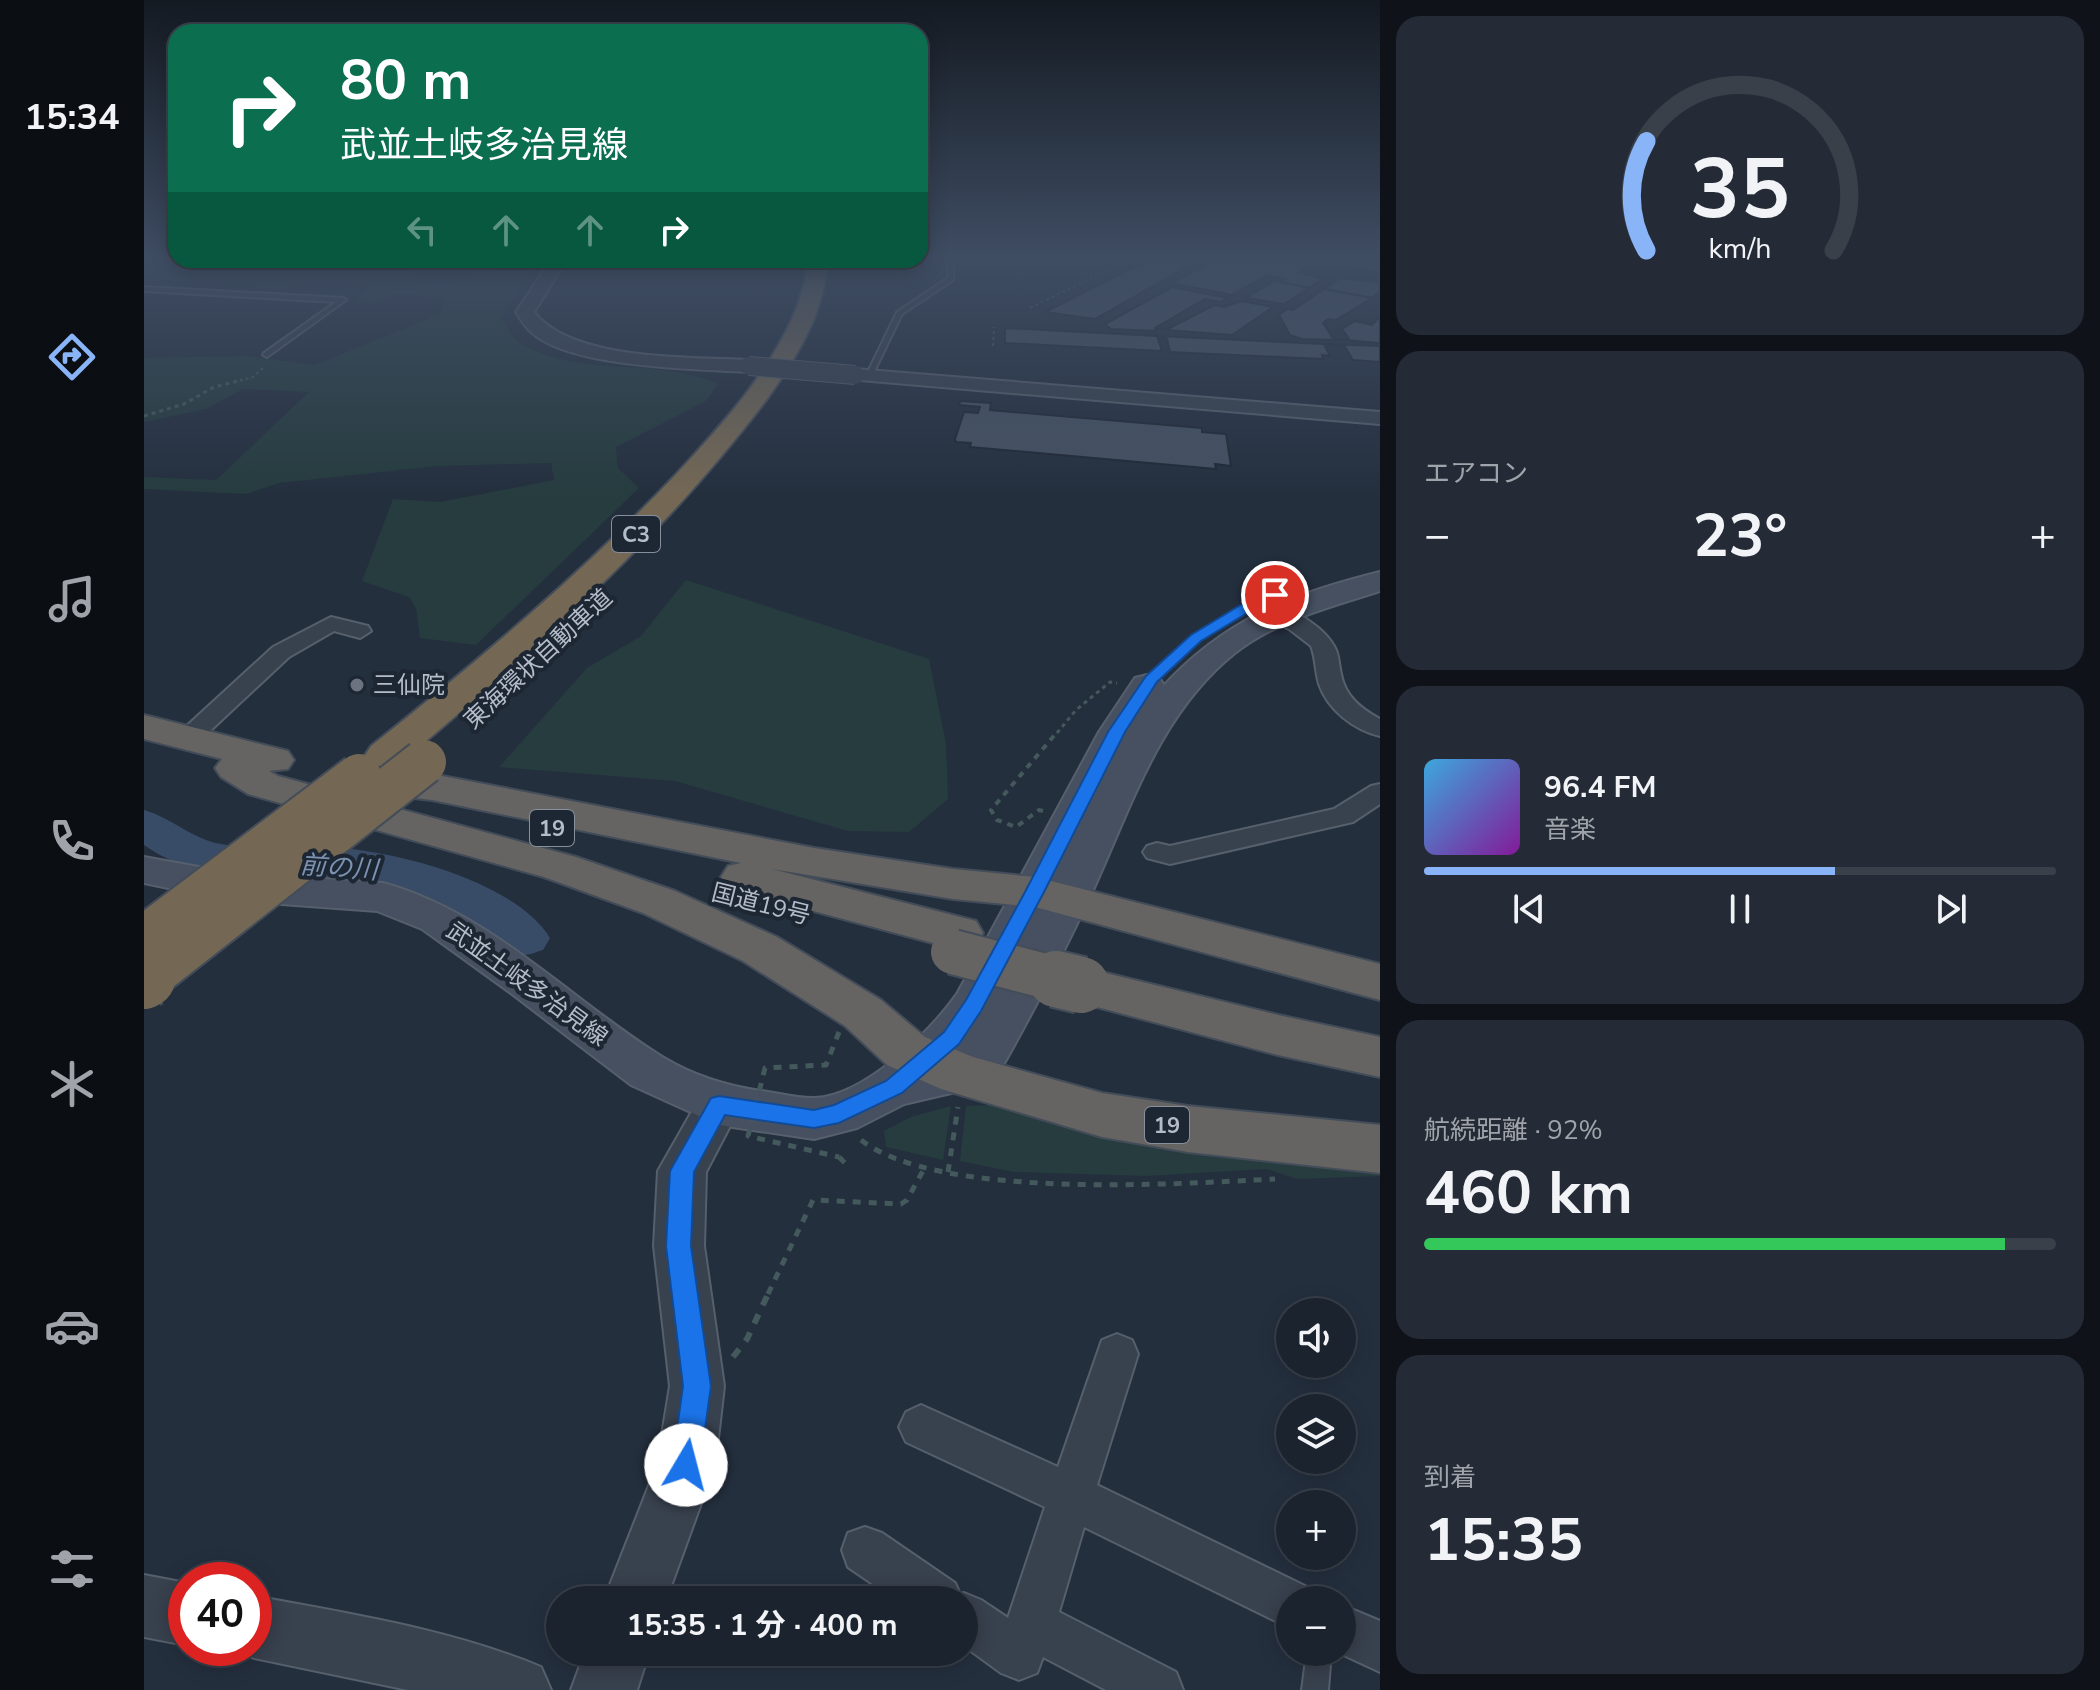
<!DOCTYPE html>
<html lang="ja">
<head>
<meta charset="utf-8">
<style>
	body { margin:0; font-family:"Nunito Sans","Noto Sans JP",sans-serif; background:#242b36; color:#f1f3f6; height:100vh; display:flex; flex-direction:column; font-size:30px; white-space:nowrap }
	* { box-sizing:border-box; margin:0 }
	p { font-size:26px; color:#a0a4aa }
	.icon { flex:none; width:44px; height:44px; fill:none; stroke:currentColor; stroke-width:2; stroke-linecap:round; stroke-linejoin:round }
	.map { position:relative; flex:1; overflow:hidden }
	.panel { display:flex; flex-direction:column; gap:16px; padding:16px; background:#0f1319; width:720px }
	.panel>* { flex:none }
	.hud { position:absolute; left:24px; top:24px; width:760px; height:244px; border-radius:24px; box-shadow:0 4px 20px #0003,0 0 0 2px #39404a; background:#0b6e4f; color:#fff; overflow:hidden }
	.controls { position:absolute; left:1132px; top:1298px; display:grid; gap:16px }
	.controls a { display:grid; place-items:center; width:80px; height:80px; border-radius:50%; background:#1b232e; box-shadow:0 4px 20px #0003,0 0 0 2px #39404a; font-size:40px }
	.speed { position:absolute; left:24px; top:1562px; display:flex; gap:16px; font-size:40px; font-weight:700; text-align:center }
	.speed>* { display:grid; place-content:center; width:104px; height:104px; border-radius:50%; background:#1b232e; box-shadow:0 4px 20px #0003,0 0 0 2px #39404a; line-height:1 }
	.speed .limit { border:12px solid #d22; background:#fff; color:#111 }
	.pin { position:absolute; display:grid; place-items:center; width:68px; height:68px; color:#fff; margin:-34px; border:4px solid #fff; border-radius:50%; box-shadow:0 2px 8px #0007 }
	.me { position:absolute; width:88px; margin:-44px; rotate:8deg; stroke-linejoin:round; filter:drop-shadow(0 0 6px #0008) }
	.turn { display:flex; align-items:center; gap:28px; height:168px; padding:0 40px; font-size:36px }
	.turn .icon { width:104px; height:104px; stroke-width:2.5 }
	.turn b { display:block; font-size:56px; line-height:68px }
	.lanes { display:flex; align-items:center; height:76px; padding:0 40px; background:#0003; justify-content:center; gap:40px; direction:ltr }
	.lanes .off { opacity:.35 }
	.big { font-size:60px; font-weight:700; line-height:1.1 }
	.panel .widget { flex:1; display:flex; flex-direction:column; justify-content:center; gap:12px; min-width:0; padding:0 28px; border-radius:24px; background:#242b36 }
	.panel .dial { align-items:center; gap:0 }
	.dial svg { height:208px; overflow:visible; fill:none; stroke:#39404a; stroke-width:7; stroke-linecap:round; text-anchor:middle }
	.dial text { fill:#f1f3f6; stroke:none }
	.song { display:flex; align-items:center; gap:24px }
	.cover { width:96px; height:96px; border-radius:12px; background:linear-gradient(135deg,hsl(200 70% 55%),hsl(290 70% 35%)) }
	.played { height:8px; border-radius:4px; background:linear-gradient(90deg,#8ab4f8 65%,#39404a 65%) }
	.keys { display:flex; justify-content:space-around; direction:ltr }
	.heat { display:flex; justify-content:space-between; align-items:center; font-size:44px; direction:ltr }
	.charge { height:12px; border-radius:6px; background:linear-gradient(90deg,#34c759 92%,#39404a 0) }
	.trip { position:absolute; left:402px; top:1586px; width:432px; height:80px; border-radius:40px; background:#1b232e; box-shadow:0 4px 20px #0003,0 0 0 2px #39404a; font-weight:700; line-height:80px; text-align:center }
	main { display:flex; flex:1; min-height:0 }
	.tab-bar { display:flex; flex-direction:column; width:144px; justify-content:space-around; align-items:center; background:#0b0e12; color:#a0a4aa }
	.tab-bar .icon { width:56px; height:56px }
	.tab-bar .selected { color:#8ab4f8 }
	.tab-bar b { font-size:36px; color:#f1f3f6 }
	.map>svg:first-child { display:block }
</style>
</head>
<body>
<main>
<nav class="tab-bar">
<b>15:34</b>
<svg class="icon selected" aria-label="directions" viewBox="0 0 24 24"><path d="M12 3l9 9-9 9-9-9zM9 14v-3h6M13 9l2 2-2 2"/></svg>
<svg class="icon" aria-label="music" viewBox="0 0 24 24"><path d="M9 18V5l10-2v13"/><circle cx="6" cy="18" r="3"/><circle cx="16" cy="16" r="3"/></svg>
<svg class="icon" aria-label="phone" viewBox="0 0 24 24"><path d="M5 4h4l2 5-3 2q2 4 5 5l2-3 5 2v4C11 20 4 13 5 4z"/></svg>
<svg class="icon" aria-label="climate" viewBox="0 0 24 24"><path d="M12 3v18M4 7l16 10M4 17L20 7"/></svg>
<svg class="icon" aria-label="car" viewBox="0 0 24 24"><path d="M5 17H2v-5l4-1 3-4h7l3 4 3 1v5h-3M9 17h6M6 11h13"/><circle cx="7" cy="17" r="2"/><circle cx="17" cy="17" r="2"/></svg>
<svg class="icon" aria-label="filters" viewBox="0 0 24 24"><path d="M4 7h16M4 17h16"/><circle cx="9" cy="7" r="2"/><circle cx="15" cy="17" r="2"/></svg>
</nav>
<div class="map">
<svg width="1236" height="1690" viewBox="0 0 1236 1690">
	<rect width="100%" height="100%" fill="#242f3e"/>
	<g fill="#263c3f">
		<path d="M0 259 32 267 43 260H264L276 284H298L350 273 369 260H393L357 319C361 325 366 334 371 339 426 380 514 356 574 384L562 401 472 447 474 468 495 488 332 645 276 638 272 608 265 597 218 581 249 499 296 502 410 480 407 463 294 466 135 483 102 494 0 489V477L72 480 165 392 99 389 62 409 0 422V358L103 356 171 365 297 314 299 298 253 294 233 304 211 302 227 285 170 281 134 288 0 279Z"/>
		<path d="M542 580 785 659 802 744 804 799 765 832 704 831 531 781 355 767 443 668 497 636Z"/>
		<path d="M849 1105 1011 1147 1236 1163V1176L1153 1179 1123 1169 1002 1176 870 1172 816 1161 822 1106Z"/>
		<path d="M807 1106 799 1160 742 1147 740 1131 767 1117Z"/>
	</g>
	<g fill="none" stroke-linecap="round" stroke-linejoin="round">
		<path fill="#394c67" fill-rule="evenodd" d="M0 810C28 818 48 839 77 844 115 851 155 846 193 848 254 851 373 883 406 938L399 950C394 951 386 955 381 955 362 954 332 923 314 912 295 901 274 892 252 886 170 862 74 898 0 845Z"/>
	</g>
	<g fill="#455162" stroke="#1f2835" stroke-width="2">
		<path d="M1006 259H1026L1046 265 951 319 901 312Z"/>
		<path d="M1089 259H1150L1167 262 1155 272 1179 279 1165 288 1136 282 1142 279 1123 275 1088 295 1028 283 1070 261 1091 262 1086 261Z"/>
		<path d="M1155 259H1187L1193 267 1159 266 1167 262Z"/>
		<path d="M1199 259H1236V272L1205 267Z"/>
		<path d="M1196 278 1236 282V292L1228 298 1180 289Z"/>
		<path d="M1130 281 1136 282 1165 288 1140 304 1102 298Z"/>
		<path d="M1028 287 1083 298 1077 302 1061 299 1011 328 1012 331 967 329 961 324Z"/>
		<path d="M1180 289 1228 298 1192 320 1184 319 1179 323 1190 340 1158 339 1146 335 1135 315 1143 309 1149 310Z"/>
		<path d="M1097 301 1129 307 1088 335 1010 329H1024L1070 305 1080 307Z"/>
		<path d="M1236 316V343L1189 339H1205L1198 329 1211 321 1228 325Z"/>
		<path d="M861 328 1013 336 1018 351 861 343Z"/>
		<path d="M1013 336 1180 344 1186 356 1178 355 1179 359 1026 352 1023 339Z"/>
		<path d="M1180 344 1236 346V362L1209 360 1201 347Z"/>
		<path d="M816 401 847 403 846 410 1058 428V432L1082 434 1087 466 1071 464 1072 469 826 447 827 443 812 442 811 439 820 412 834 413 836 407 815 405Z"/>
	</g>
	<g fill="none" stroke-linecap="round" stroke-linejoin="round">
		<g stroke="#565f6c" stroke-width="4">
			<g id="service">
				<path d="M804 259H810L809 280 758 314 728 376 721 378 753 312 804 278Z"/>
				<path d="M0 287 199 298 202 300 123 357 119 355 120 353 192 302 0 291Z"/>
				<path d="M1163 1652H1187L1184 1690H1158Z"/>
			</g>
		</g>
		<g stroke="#565f6c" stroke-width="4">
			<g id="minor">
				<path d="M1110 597C1137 603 1180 623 1192 650 1195 657 1195 666 1197 674 1201 696 1217 709 1236 719V736C1210 730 1184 710 1175 684 1171 671 1172 658 1167 646L1145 629 1102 608 1099 603 1102 598Z"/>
				<path d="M187 617 224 626 227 631 216 638 190 631 145 657 52 744H34L30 739 34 734 129 647Z"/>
				<path d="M1236 784V804L1209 822 1026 864 1003 858 999 852 1003 846 1013 843 1026 846 1190 809 1227 786Z"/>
				<path d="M973 1334 988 1340 994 1354 953 1485 1163 1587 1168 1600H1146V1628L940 1527 915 1612 1032 1672 1039 1690H962L899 1657 893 1673 875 1680 857 1673 820 1646V1600H752L704 1567 698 1550 704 1533 721 1527 738 1533 811 1583 816 1594 820 1593 837 1600 864 1618 901 1507 762 1442 755 1427 762 1412 777 1405 914 1467 958 1340Z"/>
				<path d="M1198 1605 1236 1621V1672L1193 1652H1198Z"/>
			</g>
		</g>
		<g stroke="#565f6c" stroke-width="4">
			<g id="tertiary">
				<path d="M407 260H423L390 312C427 361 547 357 605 360L615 366 605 372C552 369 426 368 387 332 381 327 376 318 372 312Z"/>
				<path d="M711 369 1236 412V424L704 379 701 375Z"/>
				<path d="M575 1087 591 1092 597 1105 562 1172 560 1246 580 1386 571 1465 522 1600H460L513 1465 526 1386 510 1246 514 1171 559 1092Z"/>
				<path d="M0 1575 42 1583V1645L0 1637Z"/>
				<path d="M110 1596C206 1614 306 1629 397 1667L407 1690H264L110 1658 87 1648H110Z"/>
				<path d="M441 1652H505L493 1690H427Z"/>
			</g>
		</g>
		<g stroke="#565f6c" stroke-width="4">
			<path id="secondary" d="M1236 572V591C1187 607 1133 620 1091 653 1013 715 985 814 944 901 916 960 886 1018 854 1074L833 1087 760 1104 713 1128 670 1139 575 1125 487 1085 368 994 278 929 233 911 82 900 0 883V857L82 872 239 883C348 913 426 1000 520 1058 550 1076 583 1086 617 1091 634 1093 654 1099 671 1098 720 1096 786 1032 813 994L955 732 991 678 1003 675 1015 678 1020 685 1017 689C1079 620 1147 594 1236 572Z"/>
		</g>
		<g stroke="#434c59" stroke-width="4">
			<g id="trunk">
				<path d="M0 715 144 751 150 760 144 769 125 771 134 776 432 857 531 891 633 937 737 1000 781 1037 829 1057 958 1093 1044 1106 1236 1125V1173L1044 1152 958 1137 797 1089 743 1065 701 1026 599 961 499 913 400 877 104 794 77 777 71 768 78 759 0 739Z"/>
				<path d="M223 770 288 774 670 848 809 869 891 877 1236 964V1000L891 907 809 899 628 869 832 921 839 933 832 945 815 950 584 888 577 877 584 866 597 863 288 800 208 791 202 782 208 773Z"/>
				<path d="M937 967 1134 1015 1236 1037V1077L1134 1055 919 998 912 985 919 972Z"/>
			</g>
		</g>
		<g stroke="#434c59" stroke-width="4">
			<path id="motorway" d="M665 260H685C681 280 678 300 670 319 648 371 611 416 575 459 480 572 368 669 255 764L241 767 227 764 221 755 227 746C335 660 441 571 536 470 578 424 622 376 648 319 657 300 661 280 665 260Z"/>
		</g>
		<g stroke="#44595c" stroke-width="2" stroke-dasharray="3 3" stroke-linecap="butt">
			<path d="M886 308 985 259"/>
			<path d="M849 346 850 327"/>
			<path d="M90 382 109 377 119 368"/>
		</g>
		<g stroke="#44595c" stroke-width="3" stroke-dasharray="4 4" stroke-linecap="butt">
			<path d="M0 416 40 404 70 387 98 380"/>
			<path d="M913 733 932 710 966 682 973 683"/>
		</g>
		<path stroke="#44595c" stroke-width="4" stroke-dasharray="6 6" stroke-linecap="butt" d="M899 811 895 810 872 827 853 820 847 810 914 731"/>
		<g stroke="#44595c" stroke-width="5" stroke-dasharray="8 8" stroke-linecap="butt">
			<path d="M717 1140C794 1200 1032 1184 1131 1179"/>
			<path d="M695 1157 705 1167"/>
			<path d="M804 1172 814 1107"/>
			<path d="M624 1294 669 1200 757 1204 763 1200 781 1167"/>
		</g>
		<path stroke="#44595c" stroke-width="6" stroke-dasharray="10 10" stroke-linecap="butt" d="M589 1357 603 1339 625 1292"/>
		<use href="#service" fill="#38414e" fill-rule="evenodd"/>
		<use href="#minor" fill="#38414e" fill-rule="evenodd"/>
		<use href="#tertiary" fill="#38414e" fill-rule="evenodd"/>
		<use href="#secondary" fill="#465061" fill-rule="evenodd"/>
		<use href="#trunk" fill="#656462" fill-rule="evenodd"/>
		<use href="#motorway" fill="#746855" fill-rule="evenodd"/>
		<g stroke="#565f6c" stroke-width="20" stroke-linecap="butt">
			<path id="tertiary-bridge" d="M605 366 711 375"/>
		</g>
		<g stroke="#434c59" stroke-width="48" stroke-linecap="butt">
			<path id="trunk-bridge-far1" d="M809 952 920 981"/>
		</g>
		<g stroke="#434c59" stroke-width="60" stroke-linecap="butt">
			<path id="trunk-bridge" d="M912 979 937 985"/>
		</g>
		<g stroke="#434c59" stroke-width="48" stroke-linecap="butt">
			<g id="motorway-bridge-far1">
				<path d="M0 938 215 776"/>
				<path d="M1 981 280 762"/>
			</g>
		</g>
		<g stroke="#434c59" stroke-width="60" stroke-linecap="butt">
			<path id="motorway-bridge" d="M0 981 3 979"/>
		</g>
		<path stroke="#44595c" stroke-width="5" stroke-dasharray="8 8" stroke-linecap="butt" d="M695 1032 682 1065 621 1068 604 1136 695 1157"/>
		<use href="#tertiary-bridge" stroke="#38414e" stroke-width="18"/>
		<use href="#trunk-bridge-far1" stroke="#656462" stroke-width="44"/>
		<use href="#trunk-bridge" stroke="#656462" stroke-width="56"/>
		<use href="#motorway-bridge-far1" stroke="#746855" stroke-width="44"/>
		<use href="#motorway-bridge" stroke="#746855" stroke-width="56"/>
	</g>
	<linearGradient id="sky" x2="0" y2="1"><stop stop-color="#141a22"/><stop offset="0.52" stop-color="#3f4d63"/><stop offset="1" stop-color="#3f4d63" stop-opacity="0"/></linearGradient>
	<rect width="1236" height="495" fill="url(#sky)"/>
	<path fill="#1a73e8" stroke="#114b97" stroke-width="2" d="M1131 591 1135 592V598L1115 606 1057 641 1013 682 981 732 900 892 837 1011 815 1044 758 1093 695 1123 670 1128 581 1115 550 1172 547 1246 567 1386 556 1465 552 1475 542 1479 532 1475 528 1465 539 1386 522 1246 526 1171 567 1098 575 1096 670 1110 690 1105 742 1081 800 1032 822 1000 881 892 964 732 1002 676 1047 635 1105 600Z"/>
	<circle fill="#6b7280" stroke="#1d2633" stroke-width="3" cx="213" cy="685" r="8"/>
	<g text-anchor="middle" stroke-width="8" stroke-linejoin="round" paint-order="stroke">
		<g fill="#1d2633" stroke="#878f9c" stroke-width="2">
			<rect x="468" y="516" width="48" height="36" rx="6"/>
			<rect x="386" y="810" width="44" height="36" rx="6"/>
			<rect x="1001" y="1107" width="44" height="36" rx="6"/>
		</g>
		<g font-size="22" font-weight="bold" fill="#b4bcc9">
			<text x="492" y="542">C3</text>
			<text x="408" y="836">19</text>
			<text x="1023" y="1133">19</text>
		</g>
		<g font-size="24" fill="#b4bcc9" stroke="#1d2633">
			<text transform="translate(394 659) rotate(-43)" y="8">東海環状自動車道</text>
			<text transform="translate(617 904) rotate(14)" y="8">国道19号</text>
			<text transform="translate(383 984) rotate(36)" y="8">武並土岐多治見線</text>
		</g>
		<g font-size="24" fill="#b4bcc9" stroke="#1d2633" text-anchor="start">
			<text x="229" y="693">三仙院</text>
		</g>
		<g font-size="26" font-style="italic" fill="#7c92b1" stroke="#1d2633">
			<text transform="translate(195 867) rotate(4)" y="9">前の川</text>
		</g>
	</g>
</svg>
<div class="controls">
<a><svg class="icon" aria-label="sound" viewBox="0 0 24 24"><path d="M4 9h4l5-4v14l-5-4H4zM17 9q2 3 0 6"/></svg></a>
<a><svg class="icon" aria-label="layers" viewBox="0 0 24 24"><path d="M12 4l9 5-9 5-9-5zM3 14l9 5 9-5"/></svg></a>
<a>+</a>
<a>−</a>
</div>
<div class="speed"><div class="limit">40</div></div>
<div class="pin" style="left:1131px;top:595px;background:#d93025"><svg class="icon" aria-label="arrive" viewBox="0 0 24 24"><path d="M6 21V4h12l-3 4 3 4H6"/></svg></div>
<svg class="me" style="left:542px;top:1465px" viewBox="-20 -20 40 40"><circle r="19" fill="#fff"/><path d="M0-13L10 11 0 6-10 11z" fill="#1a73e8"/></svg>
<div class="trip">15:35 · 1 分 · 400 m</div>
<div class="hud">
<div class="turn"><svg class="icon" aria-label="right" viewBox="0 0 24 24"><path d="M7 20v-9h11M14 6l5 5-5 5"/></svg><div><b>80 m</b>武並土岐多治見線</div></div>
<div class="lanes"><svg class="icon off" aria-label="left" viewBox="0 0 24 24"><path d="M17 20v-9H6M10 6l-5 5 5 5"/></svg><svg class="icon off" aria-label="ahead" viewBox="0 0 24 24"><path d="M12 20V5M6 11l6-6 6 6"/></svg><svg class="icon off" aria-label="ahead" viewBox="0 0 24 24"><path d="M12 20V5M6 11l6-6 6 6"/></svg><svg class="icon" aria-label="right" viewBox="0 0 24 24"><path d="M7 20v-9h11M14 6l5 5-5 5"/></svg></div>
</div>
</div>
<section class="panel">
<div class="widget dial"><svg viewBox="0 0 100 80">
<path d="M14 69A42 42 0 1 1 86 69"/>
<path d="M14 69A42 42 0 0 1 14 27" stroke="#8ab4f8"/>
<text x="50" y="56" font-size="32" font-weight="700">35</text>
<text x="50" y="72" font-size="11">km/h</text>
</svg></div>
<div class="widget"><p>エアコン</p>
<div class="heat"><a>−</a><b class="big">23°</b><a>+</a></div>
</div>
<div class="widget">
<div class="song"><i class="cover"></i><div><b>96.4 FM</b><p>音楽</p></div></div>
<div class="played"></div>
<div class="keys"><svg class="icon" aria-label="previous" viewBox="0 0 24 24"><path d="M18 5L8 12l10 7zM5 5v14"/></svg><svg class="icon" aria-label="pause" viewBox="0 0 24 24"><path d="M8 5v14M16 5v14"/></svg><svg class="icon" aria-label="next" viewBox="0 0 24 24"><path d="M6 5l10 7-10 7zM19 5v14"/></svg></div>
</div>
<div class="widget"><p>航続距離 · 92%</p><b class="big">460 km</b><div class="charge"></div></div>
<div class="widget"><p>到着</p><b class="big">15:35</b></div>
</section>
</main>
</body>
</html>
